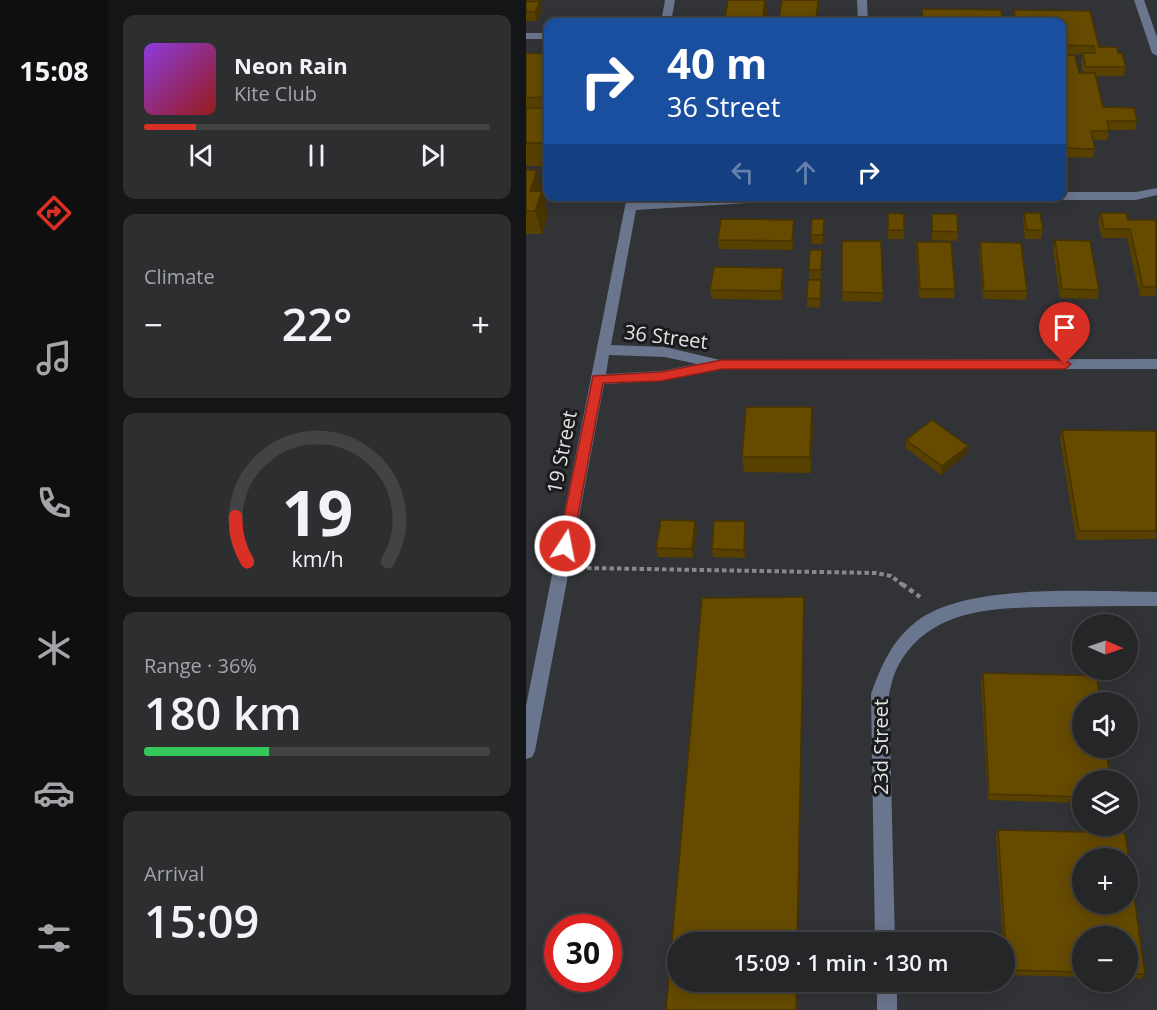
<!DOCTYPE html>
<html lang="en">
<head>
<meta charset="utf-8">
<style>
	body { margin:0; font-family:"Open Sans",sans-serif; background:#2d2e30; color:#f1f3f6; height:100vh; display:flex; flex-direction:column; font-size:22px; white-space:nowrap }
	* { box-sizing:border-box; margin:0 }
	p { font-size:20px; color:#a3a5a8 }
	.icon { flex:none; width:33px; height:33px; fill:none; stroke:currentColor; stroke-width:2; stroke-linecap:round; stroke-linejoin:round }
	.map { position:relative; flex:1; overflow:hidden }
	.drawer { display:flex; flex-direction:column; gap:15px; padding:15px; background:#141516; width:418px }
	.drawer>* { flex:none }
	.hud { position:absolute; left:18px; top:18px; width:522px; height:183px; border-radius:12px; box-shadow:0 3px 15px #0003,0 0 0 2px #424345; background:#1a4fa0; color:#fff; overflow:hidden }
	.needle { width:39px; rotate:92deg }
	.tools { position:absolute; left:546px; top:614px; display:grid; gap:12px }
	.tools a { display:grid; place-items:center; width:66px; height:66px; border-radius:50%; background:#252628; box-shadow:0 3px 15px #0003,0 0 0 2px #424345; font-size:30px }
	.speed { position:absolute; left:18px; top:914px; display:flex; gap:12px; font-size:30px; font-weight:700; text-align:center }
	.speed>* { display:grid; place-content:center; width:78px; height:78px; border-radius:50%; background:#252628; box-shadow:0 3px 15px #0003,0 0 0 2px #424345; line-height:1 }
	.speed .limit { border:9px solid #d22; background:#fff; color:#111 }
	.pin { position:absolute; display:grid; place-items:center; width:51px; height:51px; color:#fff; margin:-62px -26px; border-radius:50% 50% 50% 0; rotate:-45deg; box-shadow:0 0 6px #0007 }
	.pin .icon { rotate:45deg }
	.me { position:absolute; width:66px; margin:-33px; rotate:11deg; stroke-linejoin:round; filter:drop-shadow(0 0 4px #0008) }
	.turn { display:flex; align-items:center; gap:21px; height:126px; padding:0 24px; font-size:27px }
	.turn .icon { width:78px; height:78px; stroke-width:2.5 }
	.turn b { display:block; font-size:42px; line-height:51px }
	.lanes { display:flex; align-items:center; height:57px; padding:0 24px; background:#0003; justify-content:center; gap:30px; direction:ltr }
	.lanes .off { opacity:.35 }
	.big { font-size:45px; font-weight:600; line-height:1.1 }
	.drawer .widget { flex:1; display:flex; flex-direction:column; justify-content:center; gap:9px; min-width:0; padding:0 21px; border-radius:12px; background:#2d2e30 }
	.drawer .dial { align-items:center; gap:0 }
	.dial svg { height:156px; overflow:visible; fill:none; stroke:#424345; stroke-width:7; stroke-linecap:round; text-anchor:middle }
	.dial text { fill:#f1f3f6; stroke:none }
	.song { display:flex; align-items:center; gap:18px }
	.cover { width:72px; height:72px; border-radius:9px; background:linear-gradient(135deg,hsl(270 70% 55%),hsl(0 70% 35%)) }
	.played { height:6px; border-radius:3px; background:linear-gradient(90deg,#d93025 15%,#424345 15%) }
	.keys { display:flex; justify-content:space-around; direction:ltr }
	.heat { display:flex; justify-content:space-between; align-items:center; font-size:33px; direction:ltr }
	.charge { height:9px; border-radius:4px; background:linear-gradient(90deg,#34c759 36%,#424345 0) }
	.trip { position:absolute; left:141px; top:932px; width:348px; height:60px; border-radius:30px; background:#252628; box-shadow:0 3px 15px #0003,0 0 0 2px #424345; font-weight:600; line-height:60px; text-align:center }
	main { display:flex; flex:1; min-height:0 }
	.menu { display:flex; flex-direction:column; width:108px; justify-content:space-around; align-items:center; background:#0f0f10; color:#a3a5a8 }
	.menu .icon { width:42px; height:42px }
	.menu .current { color:#d93025 }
	.menu b { font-size:27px; color:#f1f3f6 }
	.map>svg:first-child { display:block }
</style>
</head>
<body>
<main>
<nav class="menu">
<b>15:08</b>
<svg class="icon current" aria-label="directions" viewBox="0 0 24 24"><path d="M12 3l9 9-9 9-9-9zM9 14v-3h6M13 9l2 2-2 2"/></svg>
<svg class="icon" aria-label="music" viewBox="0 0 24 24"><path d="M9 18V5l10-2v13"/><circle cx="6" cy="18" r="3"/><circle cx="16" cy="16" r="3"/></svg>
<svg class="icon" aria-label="phone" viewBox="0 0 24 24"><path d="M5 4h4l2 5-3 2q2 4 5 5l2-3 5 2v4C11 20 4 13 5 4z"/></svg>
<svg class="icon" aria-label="climate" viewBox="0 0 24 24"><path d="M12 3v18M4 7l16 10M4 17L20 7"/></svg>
<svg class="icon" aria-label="car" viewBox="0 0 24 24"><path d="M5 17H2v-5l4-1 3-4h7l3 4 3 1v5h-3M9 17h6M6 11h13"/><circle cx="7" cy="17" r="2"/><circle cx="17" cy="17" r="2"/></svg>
<svg class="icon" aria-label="filters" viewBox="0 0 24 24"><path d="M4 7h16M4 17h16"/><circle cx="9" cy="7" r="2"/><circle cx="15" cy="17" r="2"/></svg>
</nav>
<section class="drawer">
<div class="widget">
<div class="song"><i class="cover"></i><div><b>Neon Rain</b><p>Kite Club</p></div></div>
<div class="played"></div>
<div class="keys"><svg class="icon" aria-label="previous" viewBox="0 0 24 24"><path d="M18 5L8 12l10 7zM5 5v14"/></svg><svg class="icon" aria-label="pause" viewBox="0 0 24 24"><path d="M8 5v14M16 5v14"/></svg><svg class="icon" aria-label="next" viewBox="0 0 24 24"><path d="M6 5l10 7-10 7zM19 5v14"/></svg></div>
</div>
<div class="widget"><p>Climate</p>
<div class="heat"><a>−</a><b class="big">22°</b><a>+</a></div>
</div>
<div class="widget dial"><svg viewBox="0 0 100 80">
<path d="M14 69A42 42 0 1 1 86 69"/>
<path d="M14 69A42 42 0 0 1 8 46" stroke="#d93025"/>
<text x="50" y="56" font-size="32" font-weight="700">19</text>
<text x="50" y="72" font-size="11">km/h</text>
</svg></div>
<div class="widget"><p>Range · 36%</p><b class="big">180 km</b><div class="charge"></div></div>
<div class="widget"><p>Arrival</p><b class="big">15:09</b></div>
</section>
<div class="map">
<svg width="631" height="1010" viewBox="0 0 631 1010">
	<rect width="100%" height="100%" fill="#313336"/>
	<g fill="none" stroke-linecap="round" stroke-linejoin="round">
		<path stroke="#87898b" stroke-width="4" stroke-dasharray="4.5 3" stroke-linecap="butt" d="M61 568 350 573 365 576 378 586"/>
		<path stroke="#87898b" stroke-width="4.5" stroke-dasharray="5 4" stroke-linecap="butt" d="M376 584 394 597"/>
		<g fill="#6a768e" fill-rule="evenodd">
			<path d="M139 0H149L145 22H135Z"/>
			<path d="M331 0H341L342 22H332Z"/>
			<path d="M608 0H618L631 37V56L626 53Z"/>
			<rect x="0" y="33" width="22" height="6"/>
			<path d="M631 188V195L610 200H536L531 196H536V192H610Z"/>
			<path d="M101 196H113L112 202 198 196H274L269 200 110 210 85 345 139 347 194 360 631 359V369H196L135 381 78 384 9 751 6 757 0 759V706ZM83 355 139 357 171 364 135 371 80 374Z"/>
			<path d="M631 592V606C594 606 557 606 520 607 463 608 401 610 371 668 367 676 365 685 363 694L369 942H349L345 694C355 666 366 640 391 621 443 582 566 592 631 592Z"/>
			<rect x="351" y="981" width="20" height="29"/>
		</g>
	</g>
	<g fill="#574000" fill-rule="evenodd">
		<path d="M0 0H16L14 4 16 10 11 21H0Z"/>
		<path d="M256 0H293L291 22H253Z"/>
		<path d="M488 10 564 11 573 47H591L592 53H596L600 67 598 76H569L577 107 608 108 611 121 609 130H583L581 140H567L569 149 567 158 536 157V55H549L553 73H557L555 62 556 54H536V22H487Z"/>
		<path d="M241 12 240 22H199V18Z"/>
		<path d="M0 53 22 54V166H0Z"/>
		<path d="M0 170 17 193V195L22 214 16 234H0Z"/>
		<path d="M362 213 378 230V239H362Z"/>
		<path d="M498 213 517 230 515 239H499L497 222Z"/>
		<path d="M575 213 602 220H630V296H614L601 238H576L572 222Z"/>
		<path d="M406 214 432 232 431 241 406 240Z"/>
		<path d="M298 219 297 244H286L285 235Z"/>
		<path d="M268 229 267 250 193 249 192 240Z"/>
		<path d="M529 240 573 290 571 299 534 298 527 249Z"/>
		<path d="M316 241 357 293 356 302 316 301Z"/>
		<path d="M391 242 429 289 428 298H393L390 251Z"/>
		<path d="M454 242 501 291 500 300 457 299 453 251Z"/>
		<path d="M296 250 295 279H283V270Z"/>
		<path d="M257 268 258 277 256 300 186 299 184 290Z"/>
		<path d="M295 280 294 308 281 307V298Z"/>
		<path d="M287 424 285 473 218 472 216 457Z"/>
		<path d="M536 430 630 431V539L550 540 534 438Z"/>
		<path d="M380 440 442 446 440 454 415 475 380 448Z"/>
		<path d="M169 521 171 529 167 558 132 557 130 548Z"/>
		<path d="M220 530 219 558 187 557 186 549Z"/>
		<path d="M457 673 556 780V803L462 800 455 681Z"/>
		<path d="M472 830 599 833 619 974 615 979 602 978V936H556V977L479 975 478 942H477L470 836ZM556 858H602V903H556Z"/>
	</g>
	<g fill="#473400">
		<path d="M11 0H16L14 4 16 10 11 21 9 12 12 4Z"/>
		<path d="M239 0H240L241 12 240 22H237Z"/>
		<path d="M292 0H293V7L291 22H290Z"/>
		<path d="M22 88V112L21 114 17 97Z"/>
		<path d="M22 131V159L18 143Z"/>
		<path d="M11 170 22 214 16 234 4 191Z"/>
		<path d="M268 220V229L267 250 266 241Z"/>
		<path d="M257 268 258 277 256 300 255 291Z"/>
		<path d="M286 407 287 424 285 473 284 457Z"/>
		<path d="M442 446 440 454 415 475 416 466Z"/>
		<path d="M169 521 171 529 167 558 166 549Z"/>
		<path d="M219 521 220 530 219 558 218 550Z"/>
		<path d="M278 597 272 942H271Z"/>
	</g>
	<g fill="#654a00" stroke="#473400" stroke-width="1.5" fill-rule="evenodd">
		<path d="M202 0H239L237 18H199Z"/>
		<path d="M256 0H292L290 20 253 19Z"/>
		<path d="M0 1 14 2 9 12H0Z"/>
		<path d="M396 9 475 10 477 22H397Z"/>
		<path d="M488 10 564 11 573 47H591L592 53H596L600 67H560L556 53H569L568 46 536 45V22H490Z"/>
		<path d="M0 53 22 54V88L17 97 0 98Z"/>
		<path d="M536 55H549L553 73H569L577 107 608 108 611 121H581L583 131H565L569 149 536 148Z"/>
		<path d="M0 108H22V131L18 143H0Z"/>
		<path d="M0 170H11L4 191H16L9 211H0Z"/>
		<path d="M362 213 378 214V230H362Z"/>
		<path d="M498 213H514L517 230H501Z"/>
		<path d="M575 213H600L602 220H630V287H617L604 229H578Z"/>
		<path d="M406 214H431L432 232 406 231Z"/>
		<path d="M195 219 268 220 266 241 192 240Z"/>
		<path d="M286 219H298L297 235H285Z"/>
		<path d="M529 240 564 241 573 290 536 289Z"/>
		<path d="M316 241H355L357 293 316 292Z"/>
		<path d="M391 242H425L429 289H394Z"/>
		<path d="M454 242 495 243 501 291H458Z"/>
		<path d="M284 250H296L295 270H283Z"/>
		<path d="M188 267 257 268 255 291 184 290Z"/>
		<path d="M282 280H295L294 299 281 298Z"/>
		<path d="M220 407H286L284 457H216Z"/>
		<path d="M406 420 442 446 416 466 380 440Z"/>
		<path d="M536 430 630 431V531H553Z"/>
		<path d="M135 520 169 521 166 549 130 548Z"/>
		<path d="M188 521H219L218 550 186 549Z"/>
		<path d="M278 597 271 942H152V981H271L270 1010H140L176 598Z"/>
		<path d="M457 673 571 676 574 702H556V747H580L584 780H556V797L463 794Z"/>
		<path d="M472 830 599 833 619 974H602V936H556V972L481 970ZM556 858H602V903H556Z"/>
	</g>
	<path fill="#d93025" stroke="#8d1f18" stroke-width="1.5" d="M196 360H539L545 364 539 369H196L135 381 77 383 46 546 44 551H34L32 546 67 376 135 372Z"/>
	<g text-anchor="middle" stroke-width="6" stroke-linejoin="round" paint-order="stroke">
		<g font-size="20" fill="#e1e2e4" stroke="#1a1b1c">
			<text transform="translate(140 337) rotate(7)" y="7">36 Street</text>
			<text transform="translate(36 452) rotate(-79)" y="7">19 Street</text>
			<text transform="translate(355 747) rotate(-90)" y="7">23d Street</text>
		</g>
	</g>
</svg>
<div class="tools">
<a><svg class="needle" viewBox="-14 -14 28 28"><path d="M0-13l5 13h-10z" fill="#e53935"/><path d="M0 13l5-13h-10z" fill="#a3a5a8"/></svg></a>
<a><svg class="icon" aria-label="sound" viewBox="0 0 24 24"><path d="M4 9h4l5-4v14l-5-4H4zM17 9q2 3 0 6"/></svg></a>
<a><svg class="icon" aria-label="layers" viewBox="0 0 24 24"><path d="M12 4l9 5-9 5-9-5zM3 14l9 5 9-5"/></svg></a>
<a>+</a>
<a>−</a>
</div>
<div class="speed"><div class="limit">30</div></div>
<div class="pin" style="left:539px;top:364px;background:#d93025"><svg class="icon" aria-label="arrive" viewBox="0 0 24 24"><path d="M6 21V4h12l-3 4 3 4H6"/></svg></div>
<svg class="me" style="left:39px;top:546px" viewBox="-20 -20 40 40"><circle r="17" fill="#d93025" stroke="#fff" stroke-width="3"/><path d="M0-11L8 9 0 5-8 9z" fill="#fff"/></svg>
<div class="trip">15:09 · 1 min · 130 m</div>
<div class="hud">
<div class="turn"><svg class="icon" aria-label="right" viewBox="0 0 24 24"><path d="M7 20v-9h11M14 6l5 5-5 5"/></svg><div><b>40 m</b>36 Street</div></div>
<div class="lanes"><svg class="icon off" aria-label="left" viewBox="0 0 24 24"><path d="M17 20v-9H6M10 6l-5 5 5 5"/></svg><svg class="icon off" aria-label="ahead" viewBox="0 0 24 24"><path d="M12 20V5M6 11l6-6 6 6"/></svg><svg class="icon" aria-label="right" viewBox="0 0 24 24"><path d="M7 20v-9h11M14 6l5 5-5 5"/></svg></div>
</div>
</div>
</main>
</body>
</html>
